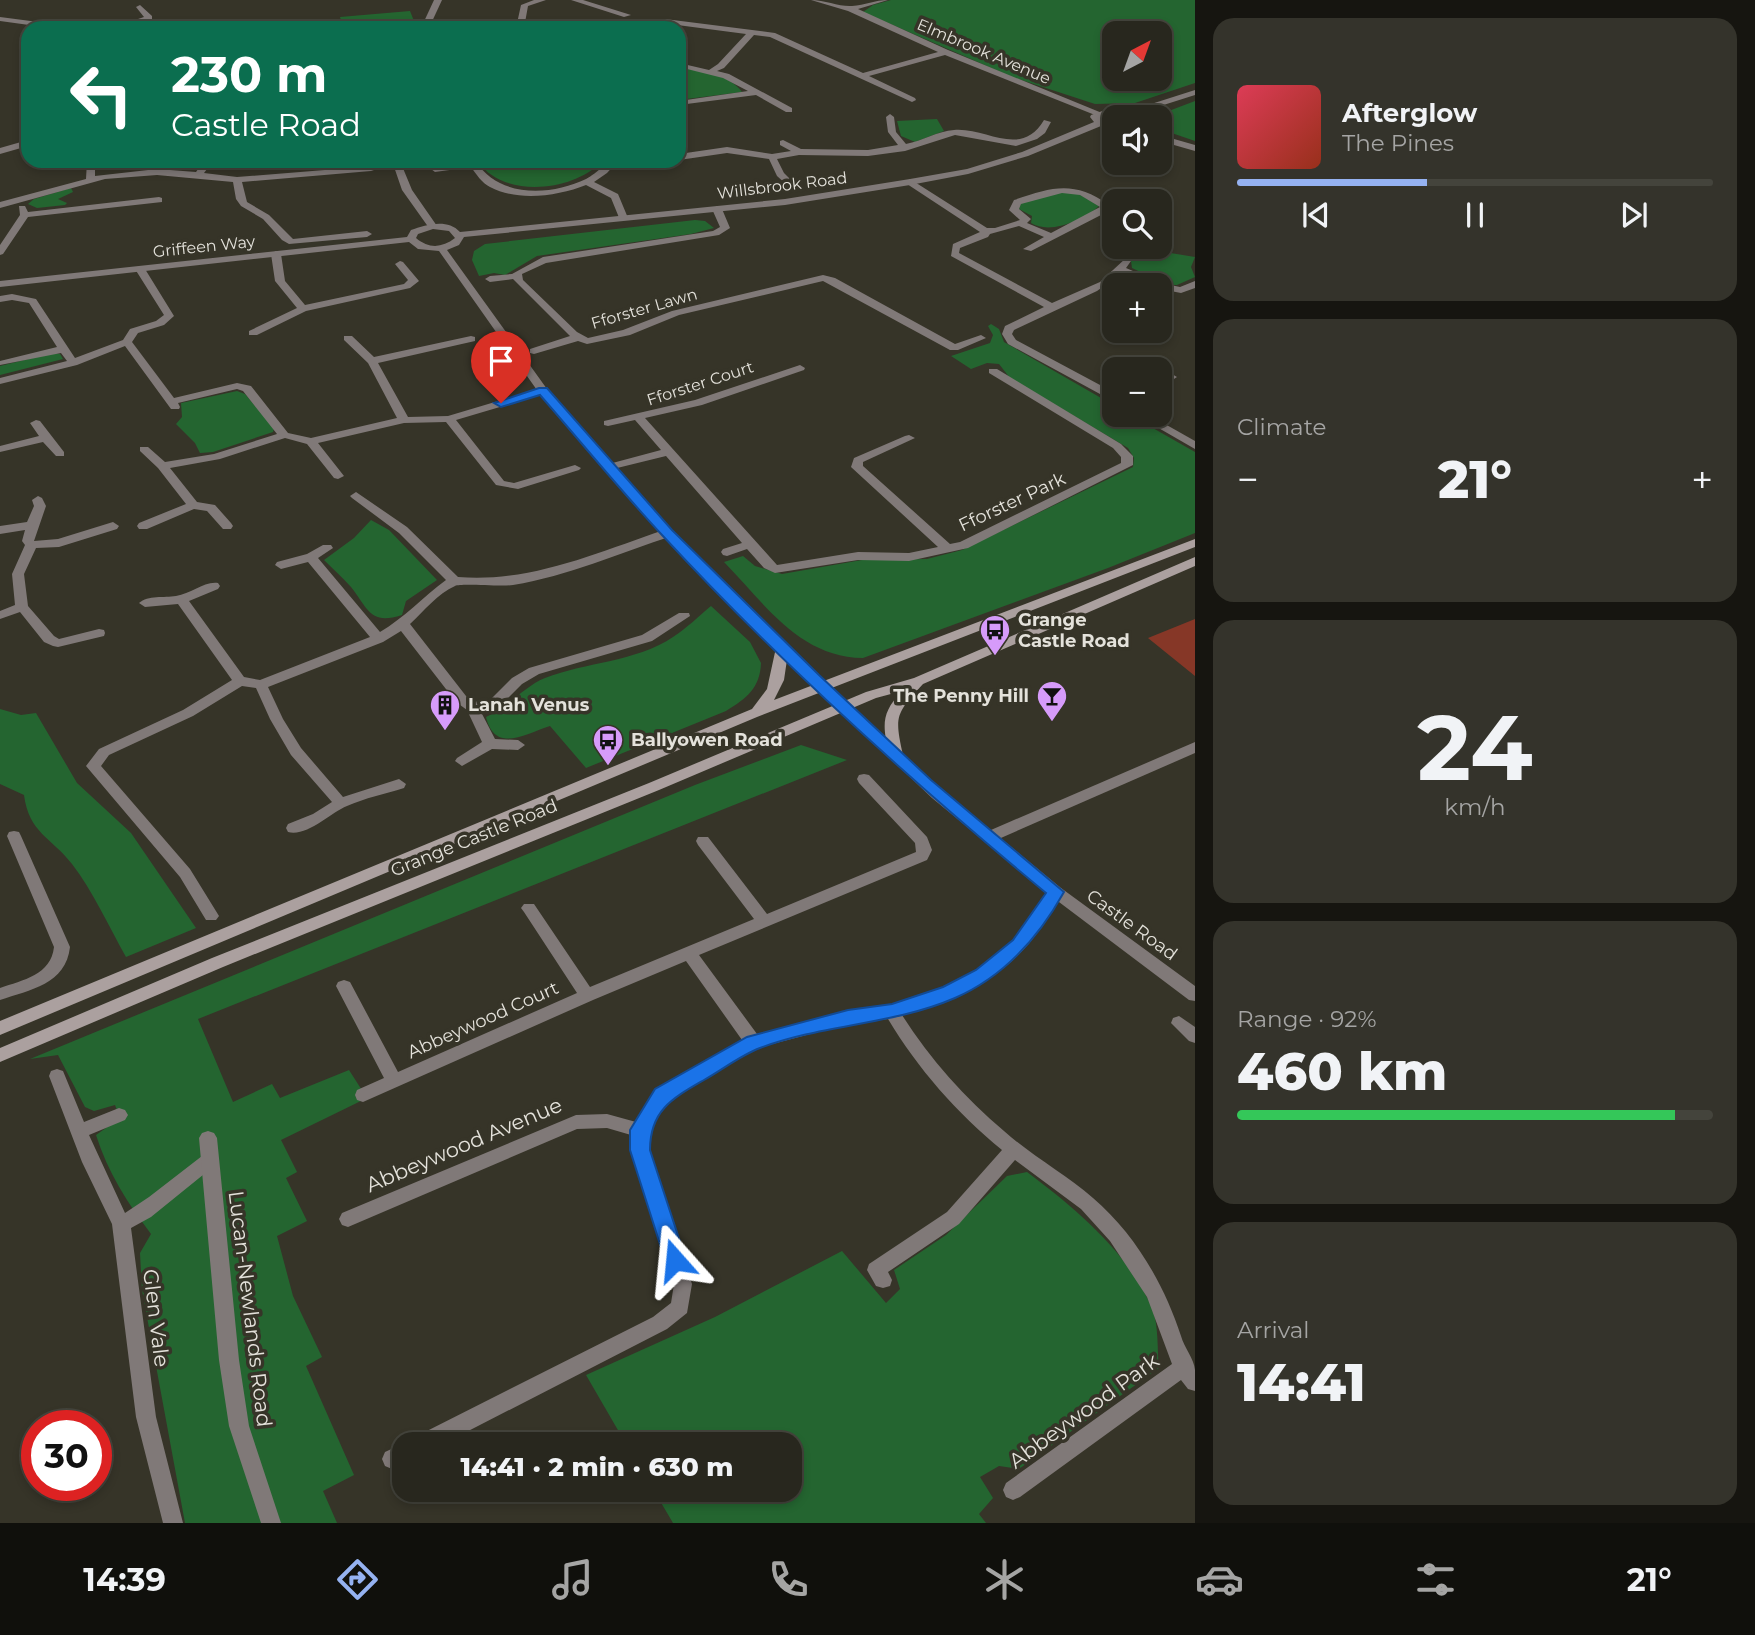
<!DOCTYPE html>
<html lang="en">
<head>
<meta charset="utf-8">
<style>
	body { margin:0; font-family:Montserrat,sans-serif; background:#34332b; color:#f1f3f6; height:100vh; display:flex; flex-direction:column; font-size:26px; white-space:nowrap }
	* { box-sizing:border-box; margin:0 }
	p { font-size:23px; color:#a5a5a4 }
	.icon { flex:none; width:38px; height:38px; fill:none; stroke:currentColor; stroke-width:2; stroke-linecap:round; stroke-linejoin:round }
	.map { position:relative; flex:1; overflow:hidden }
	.details { display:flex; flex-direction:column; gap:18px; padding:18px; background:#161510; width:560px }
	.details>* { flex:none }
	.guide { position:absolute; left:21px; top:21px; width:665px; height:147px; border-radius:21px; box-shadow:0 4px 10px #0003,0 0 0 2px #44443c; background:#0b6e4f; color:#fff; overflow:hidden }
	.needle { width:46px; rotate:41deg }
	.buttons { position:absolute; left:1102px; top:21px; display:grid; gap:14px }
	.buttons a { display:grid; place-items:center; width:70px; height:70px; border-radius:14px; background:#28271e; box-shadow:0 4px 10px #0003,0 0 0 2px #44443c; font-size:35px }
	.speed { position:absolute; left:21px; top:1410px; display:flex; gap:14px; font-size:35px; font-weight:700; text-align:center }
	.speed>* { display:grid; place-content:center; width:91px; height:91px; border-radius:50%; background:#28271e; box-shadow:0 4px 10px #0003,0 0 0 2px #44443c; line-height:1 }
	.speed .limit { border:10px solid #d22; background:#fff; color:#111 }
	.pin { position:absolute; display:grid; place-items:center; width:60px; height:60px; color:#fff; margin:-72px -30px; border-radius:50% 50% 50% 0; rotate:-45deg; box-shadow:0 0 7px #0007 }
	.pin .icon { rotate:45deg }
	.me { position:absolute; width:77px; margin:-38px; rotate:342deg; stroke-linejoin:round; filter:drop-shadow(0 0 5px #0008) }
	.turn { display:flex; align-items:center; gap:24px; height:147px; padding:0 35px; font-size:32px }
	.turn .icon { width:91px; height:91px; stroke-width:2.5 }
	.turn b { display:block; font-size:49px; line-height:60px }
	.big { font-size:52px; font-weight:800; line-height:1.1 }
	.details .widget { flex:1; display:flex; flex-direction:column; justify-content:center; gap:10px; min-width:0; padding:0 24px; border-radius:21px; background:#34332b }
	.details .dial { align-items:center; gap:0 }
	.dial b { font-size:91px; line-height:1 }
	.song { display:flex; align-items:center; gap:21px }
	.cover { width:84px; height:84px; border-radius:10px; background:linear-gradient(135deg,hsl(350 70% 55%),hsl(10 70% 35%)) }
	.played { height:7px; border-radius:4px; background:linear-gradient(90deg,#95b2f1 40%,#44443c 40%) }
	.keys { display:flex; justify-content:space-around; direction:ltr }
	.heat { display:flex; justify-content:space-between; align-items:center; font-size:38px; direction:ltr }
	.charge { height:10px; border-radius:5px; background:linear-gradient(90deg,#34c759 92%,#44443c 0) }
	.trip { position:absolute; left:392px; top:1432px; width:410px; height:70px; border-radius:21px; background:#28271e; box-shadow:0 4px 10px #0003,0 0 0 2px #44443c; font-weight:800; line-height:70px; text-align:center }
	.tab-bar { display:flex; height:112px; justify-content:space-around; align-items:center; background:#10100c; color:#a5a5a4 }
	.tab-bar .icon { width:49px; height:49px }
	.tab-bar .on { color:#95b2f1 }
	.tab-bar b { font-size:32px; color:#f1f3f6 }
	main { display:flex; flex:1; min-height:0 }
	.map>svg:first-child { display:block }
</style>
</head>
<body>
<main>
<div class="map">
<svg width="1195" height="1523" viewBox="0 0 1195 1523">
	<rect width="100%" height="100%" fill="#363428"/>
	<g fill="#246530" fill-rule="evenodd">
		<path d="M891 0H1195V83L1135 103 1095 104 1012 77 863 12 873 5ZM1115 33H1160V79H1115Z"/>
		<path d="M410 11 414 21 343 27 340 17Z"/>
		<path d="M679 68C699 70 729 74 742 92L679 100Z"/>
		<path d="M1195 101V141L1160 129V118L1166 112Z"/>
		<path d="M937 119 944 131 915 142 901 136 897 121Z"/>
		<path d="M478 161H602C574 192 502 199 478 161Z"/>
		<path d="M71 188 73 192 58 199 67 203 65 205 37 208 28 204 34 199Z"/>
		<path d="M1063 189 1074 191 1099 206C1084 220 1050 235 1031 223L1032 216 1019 209 1021 203Z"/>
		<path d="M695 220 705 221 714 228 691 234 537 256 505 275 494 273 479 276 472 260 474 251 485 244Z"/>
		<path d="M1134 247 1195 257 1191 267 1195 277 1177 285H1168L1132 268 1131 261 1117 258Z"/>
		<path d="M991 324 999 329 1004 342 1115 406V415H1130L1195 452V533L1108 568 863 658C799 657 765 604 724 562L743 556 755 566 782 574 862 560 927 559 962 550 1133 467 1134 458 1128 448 1010 378 999 364 987 363 971 369 951 356 990 343 993 335 988 326Z"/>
		<path d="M53 353 60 354 63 359 0 375V366Z"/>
		<path d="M237 391 245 394 274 428 273 432 213 452 200 453 195 443 176 424 182 417 181 403Z"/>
		<path d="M371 520 389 530 437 580 406 601 402 615C370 625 369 610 351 587 343 578 333 569 324 560L354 538Z"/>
		<path d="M711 606 750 642 761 663C760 688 747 698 726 711L586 768 550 726C525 734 495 754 486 717 509 707 523 687 545 678 586 662 636 662 673 637 687 628 699 616 711 606Z"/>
		<path d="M0 709 21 715 36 713 77 783 131 833 196 928 126 957C109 927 93 891 72 864 51 837 29 833 24 795L0 784Z"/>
		<path d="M801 745 847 760 198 1019 233 1102 272 1084 280 1098 349 1070 367 1098 281 1140 297 1172 286 1178 307 1221 277 1236 293 1296 322 1357 306 1366 354 1475 323 1491 337 1523H185L142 1290 140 1253 151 1234C127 1202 108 1173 96 1135L120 1118 115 1105 94 1111 85 1107 58 1055 30 1059 695 785Z"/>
		<path d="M1027 1172C1075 1208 1128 1252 1152 1308 1159 1325 1157 1350 1159 1368L1019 1469 999 1466 980 1477 993 1498 979 1514 986 1523H673L653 1489H789V1444H626L586 1375 715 1317 842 1251 886 1303 900 1289 894 1270 946 1235 1007 1176Z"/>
	</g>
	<path fill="#863727" d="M1195 619V676L1148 638Z"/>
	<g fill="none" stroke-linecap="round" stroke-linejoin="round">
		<g fill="#807978" fill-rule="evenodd">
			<path d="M434 0H442L429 28H421Z"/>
			<path d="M534 0H546L528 6 524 28H516L521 5Z"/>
			<path d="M571 0H583L631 15 624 17Z"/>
			<path d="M811 0C825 0 840 7 852 6 865 5 875 0 888 0L858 9 948 50 1102 113 1095 115 945 55 869 76 915 98 916 100 912 102 770 37 754 35 724 68 717 71 729 74 792 108V112H786L756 95 679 105V101L748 91 723 78 679 67V63L709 70 718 64 746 34 662 23V19H665L775 33 863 73 938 52 848 11Z"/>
			<path d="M140 5 152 16V20L123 28H111L144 17 136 7Z"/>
			<path d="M0 17 69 26 73 28H51L0 21Z"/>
			<path d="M890 114 894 117 896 132 906 144C922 141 938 131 954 130 986 127 1021 159 1044 120L1051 122 1045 133 1037 139 1016 146 955 135 905 151 868 156 799 155 777 159 784 173 800 189 795 192 777 176 769 159 727 153 679 160V154L727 147 772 154 791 151 780 145V141L783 140 801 149 868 150 898 145 888 132 886 117Z"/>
			<path d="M1160 135 1195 145V151L1160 141Z"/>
			<path d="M28 140V146L0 154V148Z"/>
			<path d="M87 161H95V176L157 169 196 172 204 161H213L204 173 237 177 374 166V170L371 171 242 182 247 202 269 215 293 239 367 231 372 234 367 237 289 244 282 240 263 219 241 206 236 199 233 182 157 175 105 179 0 208V202L86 179Z"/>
			<path d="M392 161H400L412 190 437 226 435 228H429L402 190Z"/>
			<path d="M468 161H476C498 198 551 196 586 179 598 173 605 161 618 161L607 173 594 182 618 194 628 218 620 220 611 198 586 185C558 196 518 202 490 187 482 183 476 174 471 167L435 172 431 169Z"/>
			<path d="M910 179 987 228H995L1020 220 1009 210 1014 200C1052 187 1074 180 1109 205V209L1101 215 1031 251 1023 249 1044 237 1019 226 990 234 988 237 960 248 959 253 1052 303 1100 282 1126 258 1131 261 1126 268 1161 283 1180 287 1195 281V288L1181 293 1160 289V285H1149L1122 273 1097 291 1014 330 1012 334 1016 340 1115 393V401L1111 400 1008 344 1002 334 1005 326 1044 307 951 256 953 244 980 232 907 184 906 182ZM1062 193 1080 195 1100 207 1051 233 1027 223 1031 219 1019 209 1021 204Z"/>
			<path d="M159 197 162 198V202L28 217 3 254 0 255V245L20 215 19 206H25L28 212Z"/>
			<path d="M717 206 722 209 730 228 719 235 546 263 522 274 523 280 577 332 588 338 623 330 672 311 823 275 835 278 955 344 981 335 986 338 958 350H950L823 281 679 315 630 335 587 344 578 341 534 354 530 353V349L570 336 513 279 490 282 485 279 490 276 512 274 543 257 713 231 720 227 712 209Z"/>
			<path d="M276 251 281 254 285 281 305 305 404 284 408 280 395 264 400 261 403 262 419 281 410 288 306 311 257 335H249V331L297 308 275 281 271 254Z"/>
			<path d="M140 266 145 269 174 316 164 325 138 333 132 342 174 398 237 383 251 386 288 433 311 438 397 418 368 363 344 340V336H352L374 357 471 336 475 337V341L378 363 408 417 448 416 539 389H547V393L456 420 504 481 514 483 575 465 581 468 579 470 518 489 496 485 446 422 404 423 318 443 344 476 338 479 334 478 307 444 285 438 220 459 170 468 197 502 215 505 231 523 233 526 231 529H223L207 511 194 509 147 529H139L137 526 139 523 186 504 158 468 140 451V447H148L165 462 214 454 277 434 243 391 237 389 178 403 180 407 179 409H171L125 346 77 365 0 384V378L67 361 61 353 0 365V361L57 347 29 303 12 300 0 302V296L12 294 36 299 75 358 123 340 130 329 156 321 164 315 135 269Z"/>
			<path d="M800 365 805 368 804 370 702 405 645 418 777 565 858 552 909 553 938 547 851 467 854 458 905 436 909 435 915 438 863 462V466L950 544 960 542 1121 463V457L1113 448 989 373V369H997L1121 444 1133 456V465L968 548 909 561 858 560 775 573 764 568 747 549 727 556 723 555 721 552 723 549 742 543 666 456 609 470 603 467 605 465 661 450 635 420 608 426 604 425V421L695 400Z"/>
			<path d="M1160 367 1177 377 1160 388V380L1165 377 1160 375V369H1155Z"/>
			<path d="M1136 415H1149L1195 441V449Z"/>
			<path d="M36 420 40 421 64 452V456H56L43 442 0 452V446L39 436 30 423Z"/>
			<path d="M356 492 407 527 458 577C530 583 596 553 664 530H672L674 533 672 536C620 553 568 576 513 585 501 587 462 583 455 586 438 593 423 612 410 624L466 696 474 702 491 699 512 678 529 668 642 635 679 613H689L690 616 652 641 539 674 522 684 500 706 480 710 495 739 518 740 525 745 518 750 492 749 462 766 455 761 457 758 482 742 467 710 456 702 401 631 383 642 268 687 283 719 301 748 343 797 399 779 406 784 404 788C385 794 365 798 347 806 330 813 307 837 288 832L286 828 288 824 313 814 332 802 291 755 270 719 256 688 242 686 193 716 109 755 101 766 190 869 219 916 216 920H206L180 877 86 766 99 749 183 710 232 680 178 604 145 607 139 603C148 595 164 598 176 596 191 594 204 581 218 583L220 586 218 589 189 601 244 677 260 680 370 637 308 562 281 569 275 565 277 562 307 554 323 545H331L333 548 318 558 380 632C404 618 423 597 446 580L399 533 352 498 350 496Z"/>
			<path d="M38 496 42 498 46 506 34 541 58 539 113 522 119 526 117 529 59 547 36 548 24 574 28 606 54 636 59 639 99 629 104 630 105 633 104 636 58 647 53 646 44 642 20 612 0 619V611L15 605 12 574 25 545 22 541 25 530 0 534V526L27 522 34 506 32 500Z"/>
			<path d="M1195 742V753L994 841H984L982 837 984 833Z"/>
			<path d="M864 774 869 775 927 837 932 850 927 860 699 955 757 1034 848 1010 892 1006 943 989 977 971 1013 941 1051 888H1061L1064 892 1061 896C1049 913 1039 934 1024 949 992 985 947 1000 902 1015 929 1058 965 1098 1004 1131 1032 1156 1065 1174 1093 1198 1135 1234 1164 1284 1181 1336 1184 1347 1194 1359 1195 1370 1195 1377 1195 1384 1195 1391L1188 1389 1181 1380 1020 1497 1013 1500 1006 1497 1003 1490 1006 1483 1172 1364 1147 1297 1110 1241 1081 1209 1015 1160 959 1224 888 1272 892 1280 890 1286 883 1288 876 1286 867 1270 869 1264 947 1212 1002 1150C957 1113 918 1069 888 1019L848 1024 757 1048 667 1100 649 1130V1150L692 1284 687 1313 667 1329 443 1444H412L415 1437 653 1317 671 1303 674 1284 631 1150V1135L607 1128 577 1129 348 1227 342 1225 339 1219 342 1213 576 1115 607 1114 636 1122 655 1090 742 1040 686 961 593 1000 363 1102 357 1100 355 1095 357 1090 384 1078 336 986 338 982 344 980 350 982 398 1072 577 993 524 912 521 908 524 904H534L590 987 754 919 698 845 696 841 698 837H708L767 914 916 852 915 843 859 783 857 779 859 775Z"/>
			<path d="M14 831 19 832 21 836 70 947C66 984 30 990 0 1000V988C23 980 51 975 54 947L7 836 9 832Z"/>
			<path d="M1179 1016 1195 1027V1043L1189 1041 1171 1023 1173 1018Z"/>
			<path d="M57 1069 63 1071 84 1122 119 1108 125 1110 128 1115 125 1120 89 1135 125 1213 149 1197 202 1156 208 1153 214 1156 217 1161 214 1166 151 1217 131 1228 156 1417 183 1523H163L136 1417 112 1224 82 1162 49 1076 51 1071Z"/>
			<path d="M404 1443V1463L392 1469 385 1466 382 1459 385 1452Z"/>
		</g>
		<g fill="#807978" fill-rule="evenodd">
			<path d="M1195 90V95L1132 115 1133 117 1109 115 1100 118 1103 121 1115 124V129L1101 126 1028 156 968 174 910 185 785 205 464 237 459 245 447 250 547 389 613 465 672 530 822 678 942 790 1061 888 1195 986V1001L1189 1000 1051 896 932 798 812 684 664 536 539 393 439 251 418 249 409 242 0 287V281L407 237 411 230C426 225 447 218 460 232L785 199 910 179 967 169 1022 152 1094 122 1090 117 1091 115 1108 109 1123 113ZM433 229 449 231 455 238C442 248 429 249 416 238L418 234Z"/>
			<path d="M208 1131 214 1133 217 1138 239 1360 249 1426 281 1523H261L229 1426 219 1360 199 1138 202 1133Z"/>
		</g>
		<g fill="#aba09f" fill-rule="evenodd">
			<path d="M1195 539V547L757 717 0 1035V1021L752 709 767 689 777 643H787L789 646 784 680 774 700Z"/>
			<path d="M1195 557V566L923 684C896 714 894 715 903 755L901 758H891L889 755C883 726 880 714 902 691L876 698 659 790 223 967 0 1062V1048L212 958 649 783 866 692 914 678Z"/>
		</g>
	</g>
	<path fill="#1a73e8" stroke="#114b97" stroke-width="2" d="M539 388H547L672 530 819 675 931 780 1064 892C1039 937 1003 977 955 998 893 1025 823 1024 760 1048 741 1055 722 1070 704 1080 673 1098 650 1110 650 1150L686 1260 683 1267 675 1269 668 1267 665 1260 630 1150V1130L655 1089 747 1037 848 1010 892 1004 943 987 976 970 1013 940 1046 893C912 782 781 664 662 535 620 490 581 442 540 395L501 407 494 403Z"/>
	<defs>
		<g id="bus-pin" transform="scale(1.575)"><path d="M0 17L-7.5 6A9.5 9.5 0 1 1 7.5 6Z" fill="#d69bfa" stroke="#363428"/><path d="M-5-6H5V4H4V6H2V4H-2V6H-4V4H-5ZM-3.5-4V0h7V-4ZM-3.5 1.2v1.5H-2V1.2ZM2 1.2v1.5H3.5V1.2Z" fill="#111"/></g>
		<g id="bar-pin" transform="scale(1.575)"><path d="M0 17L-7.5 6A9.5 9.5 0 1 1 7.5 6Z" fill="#d69bfa" stroke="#363428"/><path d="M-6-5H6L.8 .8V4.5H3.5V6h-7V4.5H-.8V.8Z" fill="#111"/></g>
		<g id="building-pin" transform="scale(1.575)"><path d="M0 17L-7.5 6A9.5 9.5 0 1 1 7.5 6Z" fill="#d69bfa" stroke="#363428"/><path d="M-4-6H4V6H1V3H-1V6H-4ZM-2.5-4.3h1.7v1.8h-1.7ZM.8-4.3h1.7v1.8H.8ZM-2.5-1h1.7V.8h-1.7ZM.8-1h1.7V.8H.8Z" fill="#111"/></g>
	</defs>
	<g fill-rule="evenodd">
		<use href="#bus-pin" x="995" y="630"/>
		<use href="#bar-pin" x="1052" y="696"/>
		<use href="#building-pin" x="445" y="705"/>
		<use href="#bus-pin" x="608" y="740"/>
	</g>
	<g text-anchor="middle" stroke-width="7" stroke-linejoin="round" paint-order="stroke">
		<g font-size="16" fill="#e4e2db" stroke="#363428">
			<text transform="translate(984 51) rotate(23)" y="6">Elmbrook Avenue</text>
			<text transform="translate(782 185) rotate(-7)" y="6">Willsbrook Road</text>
			<text transform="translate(204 246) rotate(-6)" y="6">Griffeen Way</text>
			<text transform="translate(644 308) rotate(-16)" y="6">Fforster Lawn</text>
			<text transform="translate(700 383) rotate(-18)" y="6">Fforster Court</text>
		</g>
		<g font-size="18" fill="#e4e2db" stroke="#363428">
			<text transform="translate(1012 502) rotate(-25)" y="6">Fforster Park</text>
			<text transform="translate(474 838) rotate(-22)" y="6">Grange Castle Road</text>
			<text transform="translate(1132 925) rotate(36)" y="6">Castle Road</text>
			<text transform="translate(483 1020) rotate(-24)" y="6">Abbeywood Court</text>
		</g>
		<g font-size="18" font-weight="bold" fill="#e4e2db" stroke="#363428" text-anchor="start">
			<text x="1018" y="626">Grange<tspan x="1018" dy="21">Castle Road</tspan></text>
			<text x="1029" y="702" text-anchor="end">The Penny Hill</text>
			<text x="468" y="711">Lanah Venus</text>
			<text x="631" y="746">Ballyowen Road</text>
		</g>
		<g font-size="21" fill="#e4e2db" stroke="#363428">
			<text transform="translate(464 1145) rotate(-23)" y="7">Abbeywood Avenue</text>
			<text transform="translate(250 1309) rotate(83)" y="7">Lucan-Newlands Road</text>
			<text transform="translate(156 1318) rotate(83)" y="7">Glen Vale</text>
			<text transform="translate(1084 1411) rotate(-36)" y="7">Abbeywood Park</text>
		</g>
	</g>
</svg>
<div class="buttons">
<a><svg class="needle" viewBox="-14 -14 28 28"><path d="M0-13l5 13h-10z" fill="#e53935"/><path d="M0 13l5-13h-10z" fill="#a5a5a4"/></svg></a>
<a><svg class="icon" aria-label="sound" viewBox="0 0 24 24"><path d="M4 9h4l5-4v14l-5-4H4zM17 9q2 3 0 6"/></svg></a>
<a><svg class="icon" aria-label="search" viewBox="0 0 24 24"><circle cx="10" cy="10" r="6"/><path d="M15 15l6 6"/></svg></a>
<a>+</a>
<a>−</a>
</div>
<div class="speed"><div class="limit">30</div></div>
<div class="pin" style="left:501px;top:403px;background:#d93025"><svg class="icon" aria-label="arrive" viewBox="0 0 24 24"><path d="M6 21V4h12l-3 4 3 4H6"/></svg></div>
<svg class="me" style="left:675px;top:1260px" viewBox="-20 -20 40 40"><path d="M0-17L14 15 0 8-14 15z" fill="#1a73e8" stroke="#fff" stroke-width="4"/></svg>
<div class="trip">14:41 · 2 min · 630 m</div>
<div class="guide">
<div class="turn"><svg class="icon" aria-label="left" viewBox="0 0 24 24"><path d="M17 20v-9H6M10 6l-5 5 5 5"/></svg><div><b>230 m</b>Castle Road</div></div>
</div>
</div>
<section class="details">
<div class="widget">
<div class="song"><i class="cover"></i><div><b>Afterglow</b><p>The Pines</p></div></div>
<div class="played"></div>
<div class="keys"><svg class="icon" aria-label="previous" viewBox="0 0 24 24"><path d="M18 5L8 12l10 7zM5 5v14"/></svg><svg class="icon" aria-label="pause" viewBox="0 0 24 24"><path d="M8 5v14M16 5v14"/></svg><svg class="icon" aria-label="next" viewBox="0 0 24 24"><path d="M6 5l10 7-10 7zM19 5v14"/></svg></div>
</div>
<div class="widget"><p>Climate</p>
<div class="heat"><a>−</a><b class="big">21°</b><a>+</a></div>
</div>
<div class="widget dial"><b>24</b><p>km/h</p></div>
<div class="widget"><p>Range · 92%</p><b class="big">460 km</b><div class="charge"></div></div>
<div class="widget"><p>Arrival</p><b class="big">14:41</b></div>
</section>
</main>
<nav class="tab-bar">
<b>14:39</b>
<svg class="icon on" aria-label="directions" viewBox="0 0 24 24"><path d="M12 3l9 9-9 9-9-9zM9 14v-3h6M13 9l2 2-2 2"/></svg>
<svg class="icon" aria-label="music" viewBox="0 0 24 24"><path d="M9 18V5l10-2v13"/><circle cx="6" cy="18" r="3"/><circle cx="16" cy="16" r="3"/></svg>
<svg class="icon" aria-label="phone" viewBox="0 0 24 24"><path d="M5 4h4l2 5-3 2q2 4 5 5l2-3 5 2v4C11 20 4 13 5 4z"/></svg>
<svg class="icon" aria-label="climate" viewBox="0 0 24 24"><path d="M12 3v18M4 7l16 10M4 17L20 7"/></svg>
<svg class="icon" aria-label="car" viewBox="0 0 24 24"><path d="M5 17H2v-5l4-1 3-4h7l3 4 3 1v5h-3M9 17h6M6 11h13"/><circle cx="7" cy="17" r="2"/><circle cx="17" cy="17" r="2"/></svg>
<svg class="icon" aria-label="filters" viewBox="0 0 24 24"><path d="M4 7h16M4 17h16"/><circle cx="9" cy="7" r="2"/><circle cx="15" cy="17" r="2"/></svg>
<b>21°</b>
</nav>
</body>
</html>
